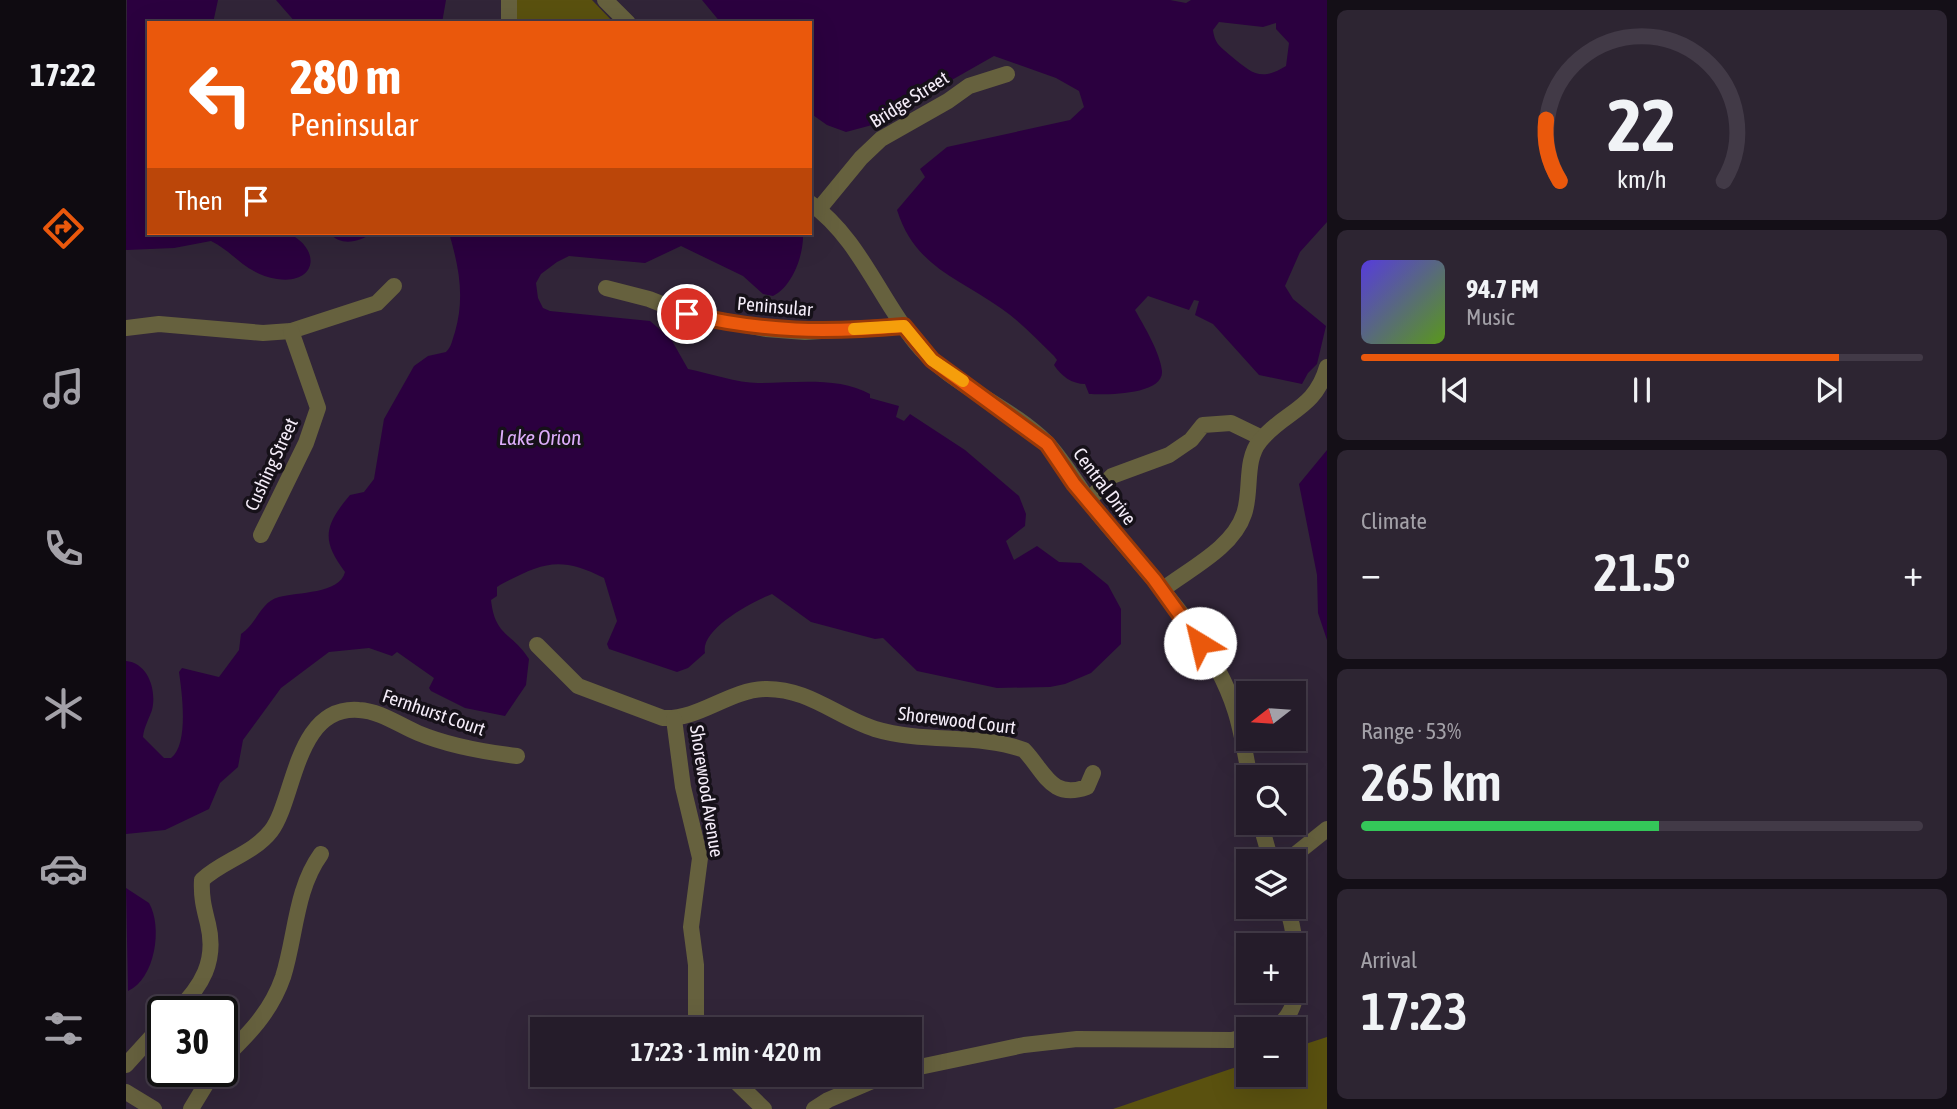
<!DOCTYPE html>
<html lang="en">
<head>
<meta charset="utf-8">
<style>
	body { margin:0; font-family:"Asap Condensed",sans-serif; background:#2d2532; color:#f1f3f6; height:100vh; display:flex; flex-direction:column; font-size:26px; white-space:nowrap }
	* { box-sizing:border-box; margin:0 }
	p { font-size:23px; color:#a3a1a8 }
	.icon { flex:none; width:38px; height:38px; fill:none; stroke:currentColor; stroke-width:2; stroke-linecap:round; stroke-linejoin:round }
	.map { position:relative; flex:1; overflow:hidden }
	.sheet { display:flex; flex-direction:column; gap:10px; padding:10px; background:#140f17; width:630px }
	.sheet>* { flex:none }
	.top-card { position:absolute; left:21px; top:21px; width:665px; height:214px; border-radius:0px; box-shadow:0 7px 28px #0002,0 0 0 2px #423a47; background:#ea580c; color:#fff; overflow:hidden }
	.needle { width:46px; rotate:253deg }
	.tools { position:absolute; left:1110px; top:681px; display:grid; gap:14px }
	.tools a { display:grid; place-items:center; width:70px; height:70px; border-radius:0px; background:#251c2a; box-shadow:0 7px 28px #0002,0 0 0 2px #423a47; font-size:35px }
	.speed { position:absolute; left:21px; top:996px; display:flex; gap:14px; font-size:35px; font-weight:700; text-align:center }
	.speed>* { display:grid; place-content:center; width:91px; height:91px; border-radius:50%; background:#251c2a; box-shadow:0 7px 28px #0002,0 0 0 2px #423a47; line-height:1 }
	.speed .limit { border:4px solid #111; border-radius:10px; background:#fff; color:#111 }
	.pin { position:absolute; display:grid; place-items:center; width:60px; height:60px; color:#fff; margin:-30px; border:4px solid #fff; border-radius:50%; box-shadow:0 2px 7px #0007 }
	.me { position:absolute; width:77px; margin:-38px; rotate:324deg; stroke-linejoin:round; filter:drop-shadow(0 0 5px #0008) }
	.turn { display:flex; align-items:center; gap:24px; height:147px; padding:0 28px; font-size:32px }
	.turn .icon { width:91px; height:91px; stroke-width:2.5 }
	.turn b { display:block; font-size:49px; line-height:60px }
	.then { display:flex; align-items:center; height:66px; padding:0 28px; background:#0003; gap:14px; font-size:26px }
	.big { font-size:52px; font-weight:600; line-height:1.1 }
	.sheet .widget { flex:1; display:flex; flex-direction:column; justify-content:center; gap:10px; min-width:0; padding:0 24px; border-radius:10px; background:#2d2532 }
	.sheet .dial { align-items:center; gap:0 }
	.dial svg { height:182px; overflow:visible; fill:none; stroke:#423a47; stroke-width:7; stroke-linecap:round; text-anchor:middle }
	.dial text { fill:#f1f3f6; stroke:none }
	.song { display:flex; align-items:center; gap:21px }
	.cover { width:84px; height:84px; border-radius:10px; background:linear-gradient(135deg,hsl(250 70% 55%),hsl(90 70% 35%)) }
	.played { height:7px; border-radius:4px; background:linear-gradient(90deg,#ea580c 85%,#423a47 85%) }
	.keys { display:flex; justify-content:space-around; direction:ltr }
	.heat { display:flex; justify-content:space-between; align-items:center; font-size:38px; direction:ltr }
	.charge { height:10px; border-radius:5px; background:linear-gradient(90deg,#34c759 53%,#423a47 0) }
	.trip { position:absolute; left:404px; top:1017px; width:392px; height:70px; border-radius:0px; background:#251c2a; box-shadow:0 7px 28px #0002,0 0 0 2px #423a47; font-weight:600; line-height:70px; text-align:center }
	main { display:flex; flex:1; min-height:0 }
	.dock { display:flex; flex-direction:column; width:126px; justify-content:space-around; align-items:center; background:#0f0b11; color:#a3a1a8 }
	.dock .icon { width:49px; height:49px }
	.dock .active { color:#ea580c }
	.dock b { font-size:32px; color:#f1f3f6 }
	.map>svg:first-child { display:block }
</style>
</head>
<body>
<main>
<nav class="dock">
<b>17:22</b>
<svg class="icon active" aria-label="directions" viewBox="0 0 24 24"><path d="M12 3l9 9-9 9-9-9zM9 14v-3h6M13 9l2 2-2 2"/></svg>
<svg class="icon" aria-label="music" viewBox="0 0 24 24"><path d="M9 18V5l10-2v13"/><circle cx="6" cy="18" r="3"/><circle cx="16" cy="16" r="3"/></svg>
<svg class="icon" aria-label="phone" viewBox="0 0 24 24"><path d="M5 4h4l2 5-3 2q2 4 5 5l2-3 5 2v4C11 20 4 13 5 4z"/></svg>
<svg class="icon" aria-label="climate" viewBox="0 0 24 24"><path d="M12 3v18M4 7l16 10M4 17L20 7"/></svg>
<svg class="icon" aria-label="car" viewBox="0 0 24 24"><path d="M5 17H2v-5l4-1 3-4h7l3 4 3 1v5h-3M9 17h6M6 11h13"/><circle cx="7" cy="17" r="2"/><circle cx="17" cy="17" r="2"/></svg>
<svg class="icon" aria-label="filters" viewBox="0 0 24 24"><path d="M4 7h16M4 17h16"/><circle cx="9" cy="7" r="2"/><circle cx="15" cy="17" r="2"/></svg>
</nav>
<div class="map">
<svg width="1201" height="1109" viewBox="0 0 1201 1109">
	<rect width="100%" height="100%" fill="#312538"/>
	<g fill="#5a510f">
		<path d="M390 0H466L488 23H391Z"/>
		<path d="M1201 1037V1109H987L1122 1063V1074H1167V1048Z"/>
	</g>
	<g fill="#2b003f" fill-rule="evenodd">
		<path d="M1 0H92L87 23H23V233H162C196 249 191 285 151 279 119 274 108 252 85 241L48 248 0 250Z"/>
		<path d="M150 0H320L316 23H170Z"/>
		<path d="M576 0H1044L1060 3 1065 0H1201V222L1174 252 1159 286 1167 299 1200 326 1191 364 1182 373 1176 384 1133 375 1087 324 1069 315 1073 301 1068 300 1063 310 1022 296 1009 310C1018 326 1034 352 1036 371 1038 395 979 395 963 394L959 384C946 384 935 376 928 365L931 360 928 356C911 340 895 322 876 309 831 277 789 267 771 210L799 177 794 169 821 147 944 120 958 107 953 91 930 78 868 56 780 106 761 121 720 132 701 125 684 113V23H595ZM1093 22 1137 27 1150 23V29L1163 43 1160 66C1134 82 1126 73 1105 56 1095 47 1089 45 1087 30Z"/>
		<path d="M203 233H247C232 242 216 247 203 233Z"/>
		<path d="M323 233H677C678 254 667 286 647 296L637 294 617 276 555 246 519 263 443 256 431 262 415 274 410 283 412 298 417 308 424 311 524 321 545 339 562 369C583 373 612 383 632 383 665 383 713 376 744 394V398L773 406 770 417 778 421 784 414 839 450 893 496 900 514 899 526 880 541 888 560 911 546 933 562 955 563 982 585 995 609V644L965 673 939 684 924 687 871 688 791 671 757 638 749 639 685 622 646 594C626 602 574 629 579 653L562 668 551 672 483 649 481 644 491 621 478 578C433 555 416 563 374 585L371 587V596L365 600C369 637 386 632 403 659L400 685 379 716 339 708 305 691 303 688 308 678 271 652 266 656 243 648 203 652 155 688 117 740 112 767 94 783 83 809 39 830 0 834V661C22 663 31 690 26 710 23 719 18 727 17 737L38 758H45C63 744 56 693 53 672L56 668 93 677 113 650 115 634C131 624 134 602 153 597 171 592 214 594 219 572 195 540 198 526 224 495L238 492 248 479 258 419 288 366 302 356 320 352C326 346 326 340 329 332 339 297 333 267 323 233Z"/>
		<path d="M1201 450V640L1192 613 1191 575 1173 484Z"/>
		<path d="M0 888 23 903C37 927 29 979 2 991Z"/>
	</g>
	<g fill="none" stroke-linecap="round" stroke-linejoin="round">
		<g stroke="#66613e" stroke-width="16">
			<path d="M383 0V23"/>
			<path d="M479 0 502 23"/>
			<path d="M684 203C732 237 753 297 789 342 823 385 881 404 920 442 938 460 956 493 973 515 1021 574 1085 635 1109 710 1116 731 1119 755 1124 777"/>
			<path d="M693 209 735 158 755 139 822 101 843 86 881 74"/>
			<path d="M480 288 523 299 561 314 640 329 679 332 778 326"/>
			<path d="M0 328 33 324 137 333 165 331 251 303 268 286"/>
			<path d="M962 501 986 476 1043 455 1065 440 1077 425 1105 423 1136 438"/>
			<path d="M135 535 180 443 192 408 165 331"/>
			<path d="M1036 590C1063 569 1107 548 1118 514 1126 492 1118 460 1134 441 1158 411 1189 410 1201 367"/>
			<path d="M411 645 452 686 537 718C573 720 603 690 639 689 682 688 711 717 749 729 799 744 852 733 898 750 919 772 925 800 961 787L967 773"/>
			<path d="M548 719 557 787 574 858 565 927 570 965V1018L574 1029"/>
			<path d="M1134 822 1145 861"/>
			<path d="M1161 861 1201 829"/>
			<path d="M50 1012C76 986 91 961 82 924 78 908 75 897 76 880 96 861 127 854 145 831 169 800 169 705 233 710 254 711 273 725 292 733 323 746 358 752 391 756"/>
			<path d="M1145 1029C1186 1012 1170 938 1161 906"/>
			<path d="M96 1060C122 1035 145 1012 157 977 170 936 169 890 195 854"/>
			<path d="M0 1065 37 1024"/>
			<path d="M784 1069 898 1045 951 1039 1106 1040 1122 1036"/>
			<path d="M602 1074 638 1109"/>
			<path d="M0 1092 28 1109"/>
			<path d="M65 1109 88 1071"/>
			<path d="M688 1109 702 1100 763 1074"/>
		</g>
	</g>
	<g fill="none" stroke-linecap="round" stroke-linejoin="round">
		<g stroke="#983908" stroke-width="18">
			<path id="route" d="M561 314C639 332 699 333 778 326L806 360 921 444 948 484 1028 579 1074 643"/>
		</g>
		<use href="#route" stroke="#ea580c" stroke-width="12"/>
		<path stroke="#f59e0b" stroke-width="12" d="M728 329 778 326 806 360 837 381"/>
	</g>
	<g text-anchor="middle" stroke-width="7" stroke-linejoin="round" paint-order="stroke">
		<g font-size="19" fill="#f5edf9" stroke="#161119">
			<text transform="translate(783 99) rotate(-32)" y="7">Bridge Street</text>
			<text transform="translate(649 306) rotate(5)" y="7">Peninsular</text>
			<text transform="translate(145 464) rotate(-65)" y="7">Cushing Street</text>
			<text transform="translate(979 486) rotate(53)" y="7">Central Drive</text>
			<text transform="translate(308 712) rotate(19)" y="7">Fernhurst Court</text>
			<text transform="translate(831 720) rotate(7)" y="7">Shorewood Court</text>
			<text transform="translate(581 791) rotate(81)" y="7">Shorewood Avenue</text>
		</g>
		<g font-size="21" font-style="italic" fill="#ddaefa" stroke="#161119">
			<text x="414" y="445">Lake Orion</text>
		</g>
	</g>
</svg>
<div class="tools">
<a><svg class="needle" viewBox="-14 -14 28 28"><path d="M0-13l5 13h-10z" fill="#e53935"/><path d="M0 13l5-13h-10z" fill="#a3a1a8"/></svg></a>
<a><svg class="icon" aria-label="search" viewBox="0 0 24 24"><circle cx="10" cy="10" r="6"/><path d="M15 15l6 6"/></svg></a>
<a><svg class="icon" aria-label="layers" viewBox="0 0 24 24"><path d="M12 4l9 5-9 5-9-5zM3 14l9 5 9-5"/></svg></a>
<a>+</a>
<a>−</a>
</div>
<div class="speed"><div class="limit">30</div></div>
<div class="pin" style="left:561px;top:314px;background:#d93025"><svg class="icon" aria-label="arrive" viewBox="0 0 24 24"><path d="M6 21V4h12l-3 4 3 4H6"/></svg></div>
<svg class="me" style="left:1074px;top:643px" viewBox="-20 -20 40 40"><circle r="19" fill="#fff"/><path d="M0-13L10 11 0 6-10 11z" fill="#ea580c"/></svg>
<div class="trip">17:23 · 1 min · 420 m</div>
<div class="top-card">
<div class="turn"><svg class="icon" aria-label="left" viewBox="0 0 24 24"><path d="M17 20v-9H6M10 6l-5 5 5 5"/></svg><div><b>280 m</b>Peninsular</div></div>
<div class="then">Then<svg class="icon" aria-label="arrive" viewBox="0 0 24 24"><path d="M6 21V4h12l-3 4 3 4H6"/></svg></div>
</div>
</div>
<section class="sheet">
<div class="widget dial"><svg viewBox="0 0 100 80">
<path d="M14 69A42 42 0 1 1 86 69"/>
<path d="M14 69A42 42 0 0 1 8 42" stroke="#ea580c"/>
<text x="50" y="56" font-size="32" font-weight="700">22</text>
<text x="50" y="72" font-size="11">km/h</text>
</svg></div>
<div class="widget">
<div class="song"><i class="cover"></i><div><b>94.7 FM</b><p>Music</p></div></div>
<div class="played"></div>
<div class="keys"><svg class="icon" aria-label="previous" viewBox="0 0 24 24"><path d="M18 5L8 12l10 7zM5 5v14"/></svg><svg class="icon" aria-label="pause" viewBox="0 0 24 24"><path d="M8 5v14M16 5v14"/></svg><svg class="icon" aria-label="next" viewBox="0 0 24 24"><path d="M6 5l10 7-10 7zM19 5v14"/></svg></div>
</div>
<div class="widget"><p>Climate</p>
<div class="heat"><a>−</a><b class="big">21.5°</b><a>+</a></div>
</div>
<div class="widget"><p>Range · 53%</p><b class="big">265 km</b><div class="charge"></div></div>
<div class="widget"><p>Arrival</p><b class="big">17:23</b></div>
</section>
</main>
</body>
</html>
